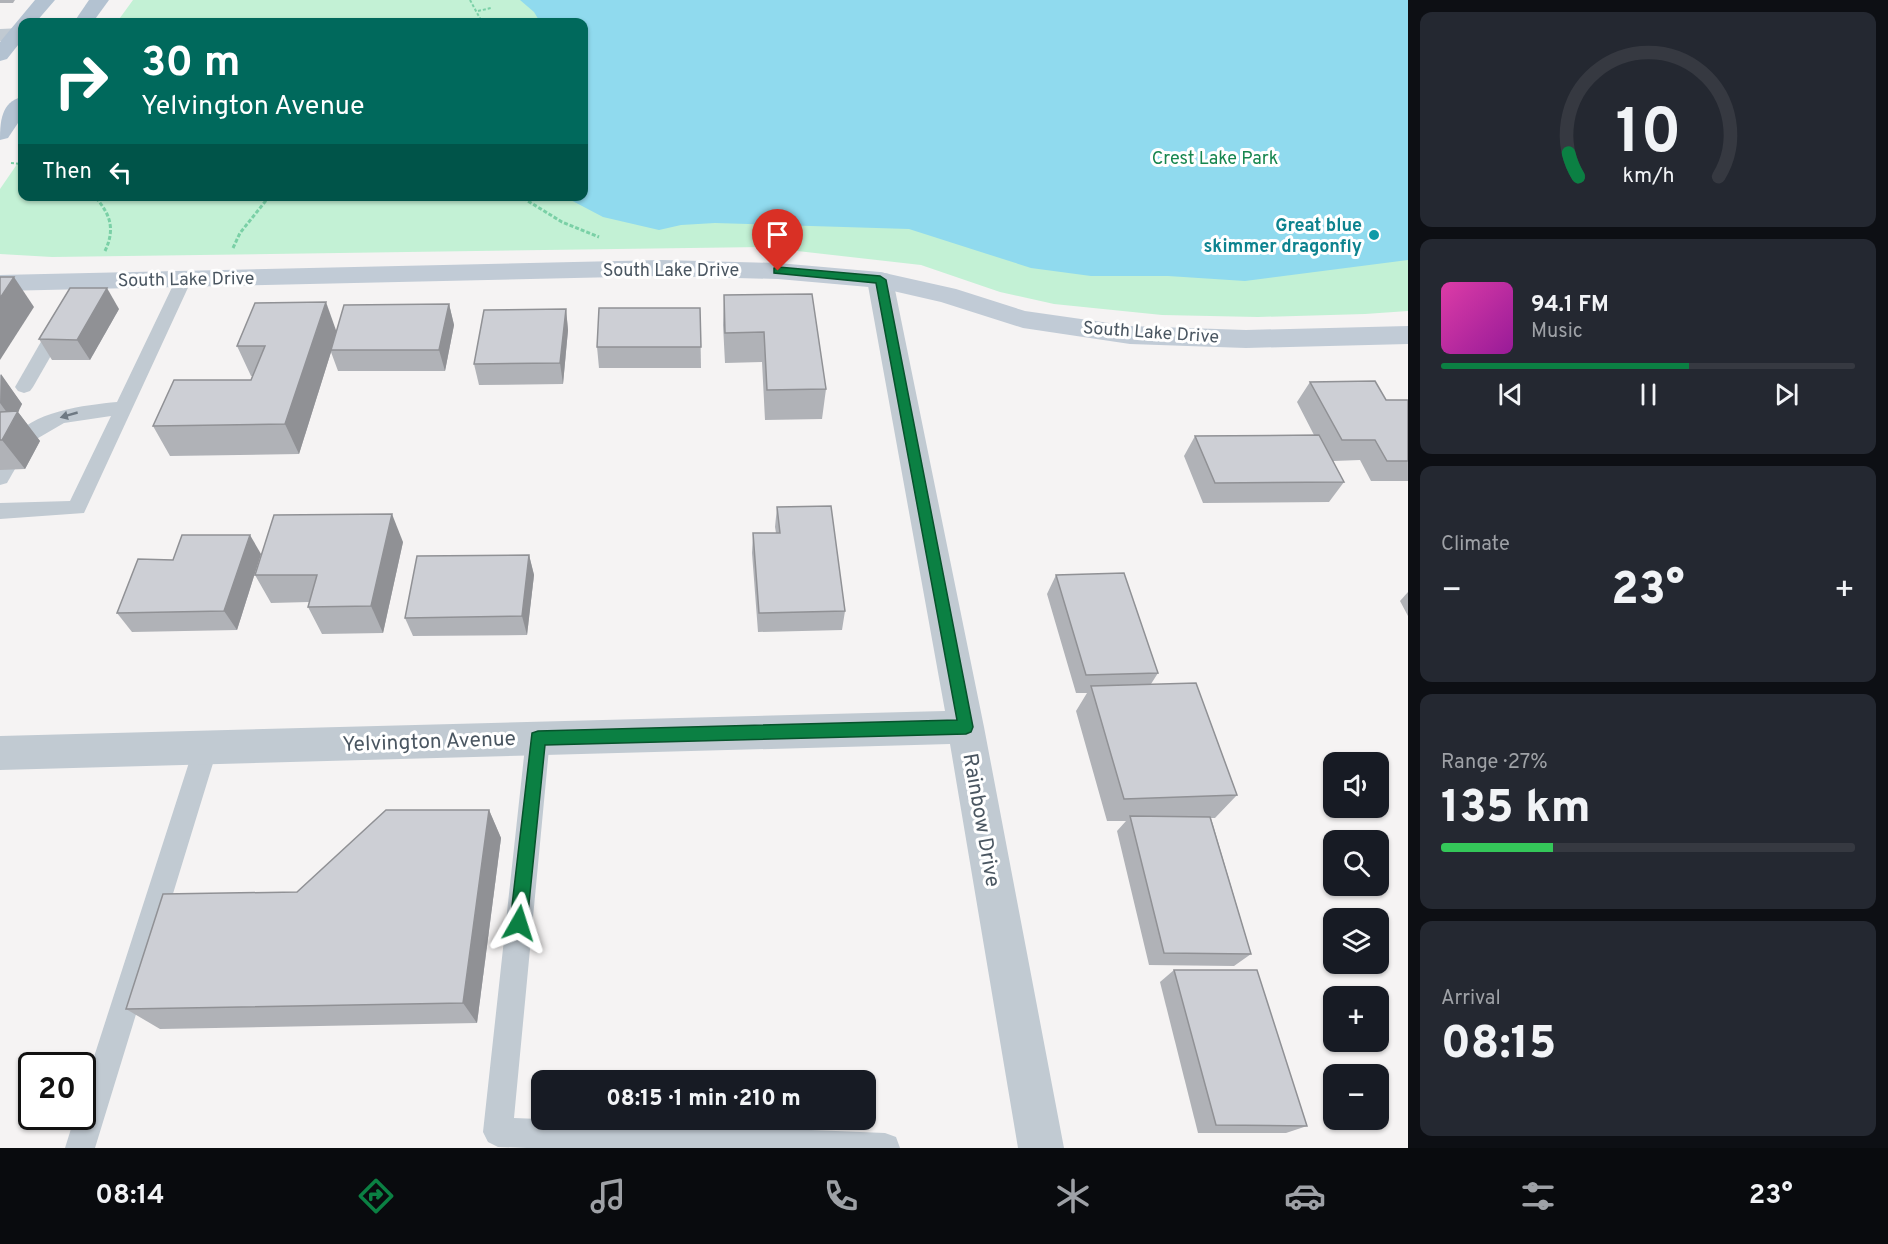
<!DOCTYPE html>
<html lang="en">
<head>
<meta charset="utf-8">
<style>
	body { margin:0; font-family:Overpass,sans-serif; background:#242831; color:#f1f3f6; height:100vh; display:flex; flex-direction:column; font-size:22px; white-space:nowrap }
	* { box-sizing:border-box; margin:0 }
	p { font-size:20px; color:#9ea1a6 }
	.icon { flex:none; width:33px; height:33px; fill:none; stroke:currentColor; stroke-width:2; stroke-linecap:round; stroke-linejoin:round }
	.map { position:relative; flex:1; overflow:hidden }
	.drawer { display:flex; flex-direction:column; gap:12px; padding:12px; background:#0d0f14; width:480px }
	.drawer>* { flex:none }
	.banner { position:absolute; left:18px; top:18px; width:570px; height:183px; border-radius:12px; box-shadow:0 2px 4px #0004; background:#00695c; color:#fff; overflow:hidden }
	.controls { position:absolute; left:1323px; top:752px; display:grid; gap:12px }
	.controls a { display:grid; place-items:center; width:66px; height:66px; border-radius:12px; background:#171b24; box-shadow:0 2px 4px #0004; font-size:30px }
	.speed { position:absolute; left:18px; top:1052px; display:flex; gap:12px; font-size:30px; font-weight:700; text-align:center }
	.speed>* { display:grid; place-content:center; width:78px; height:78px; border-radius:50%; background:#171b24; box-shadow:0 2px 4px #0004; line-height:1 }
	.speed .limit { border:3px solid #111; border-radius:9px; background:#fff; color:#111 }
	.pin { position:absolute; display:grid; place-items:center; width:51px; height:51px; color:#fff; margin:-62px -26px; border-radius:50% 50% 50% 0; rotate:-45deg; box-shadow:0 0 6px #0007 }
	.pin .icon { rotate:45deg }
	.me { position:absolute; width:66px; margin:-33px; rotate:6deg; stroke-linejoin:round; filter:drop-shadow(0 0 4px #0008) }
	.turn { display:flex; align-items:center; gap:21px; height:126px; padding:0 24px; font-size:27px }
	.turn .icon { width:78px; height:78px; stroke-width:2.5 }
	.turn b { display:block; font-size:42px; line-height:51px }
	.then { display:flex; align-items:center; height:57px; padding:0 24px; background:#0003; gap:12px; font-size:22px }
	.big { font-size:45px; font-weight:800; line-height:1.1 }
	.drawer .widget { flex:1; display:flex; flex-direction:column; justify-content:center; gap:9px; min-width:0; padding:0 21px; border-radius:12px; background:#242831 }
	.drawer .dial { align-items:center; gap:0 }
	.dial svg { height:156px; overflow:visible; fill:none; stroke:#363941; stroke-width:7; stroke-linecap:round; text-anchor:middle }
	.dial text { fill:#f1f3f6; stroke:none }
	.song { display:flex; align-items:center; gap:18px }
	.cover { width:72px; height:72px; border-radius:9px; background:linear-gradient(135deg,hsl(320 70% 55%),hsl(300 70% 35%)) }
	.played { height:6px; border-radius:3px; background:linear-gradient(90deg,#0b8043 60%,#363941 60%) }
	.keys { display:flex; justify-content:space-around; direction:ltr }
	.heat { display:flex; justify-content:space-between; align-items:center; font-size:33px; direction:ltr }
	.charge { height:9px; border-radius:4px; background:linear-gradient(90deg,#34c759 27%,#363941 0) }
	.trip { position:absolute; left:531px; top:1070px; width:345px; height:60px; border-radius:12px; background:#171b24; box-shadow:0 2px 4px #0004; font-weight:800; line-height:60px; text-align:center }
	.dock { display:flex; height:96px; justify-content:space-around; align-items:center; background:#090b0e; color:#9ea1a6 }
	.dock .icon { width:42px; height:42px }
	.dock .active { color:#0b8043 }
	.dock b { font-size:27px; color:#f1f3f6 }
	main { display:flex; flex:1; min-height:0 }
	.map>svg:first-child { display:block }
</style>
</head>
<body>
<main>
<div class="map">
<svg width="1408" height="1148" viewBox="0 0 1408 1148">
	<rect width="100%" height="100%" fill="#f5f3f3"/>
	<path fill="#c3f1d5" d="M133 0H1408V311L1365 314 1258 317 1162 315 1054 304 1000 292 921 265 762 247 52 257 0 254V189L22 157V196H584V22H117Z"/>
	<path fill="#90daee" d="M520 0H1408V260L1245 281 1168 276H1091L1031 268 909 229 715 223 681 225 659 230 603 217 565 197 584 196V22H540L534 12Z"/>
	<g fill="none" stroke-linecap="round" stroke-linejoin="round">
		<g stroke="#7ad0a6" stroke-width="2" stroke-dasharray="3 2" stroke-linecap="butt">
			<path d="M470 0 482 22"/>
			<path d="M478 11 491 8"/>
			<path d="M11 163 22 164"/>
			<path d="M94 196 97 199"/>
			<path d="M520 196 526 199"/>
			<path d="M267 199 270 196"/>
		</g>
		<g stroke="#7ad0a6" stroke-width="3" stroke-dasharray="4 2" stroke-linecap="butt">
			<path d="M96 198C111 215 115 230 105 251"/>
			<path d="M523 198 562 222 599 237"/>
			<path d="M233 248 240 233 268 198"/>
		</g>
		<g fill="#c1cad2" fill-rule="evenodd">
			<path d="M184 274 190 275 192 279 84 513 0 519V503L70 501 111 416 64 423 21 448 14 446 12 441C29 411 86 405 117 402L176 279 178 275Z"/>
			<path d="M59 320 65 322 68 326 33 387 30 391 24 393 18 391 15 387 50 326 53 322Z"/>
			<path d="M5 462 12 464 15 469 7 483 0 485V463Z"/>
			<path d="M538 727 546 731 550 738 514 1118 885 1133 896 1137 900 1148H527L498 1147 488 1142 483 1132 526 738 530 731Z"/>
			<path d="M206 736 214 739 218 747 95 1148H65L75 1116H82V1094L194 747 198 739Z"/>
		</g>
		<g fill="#c1cad2" fill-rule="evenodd">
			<path d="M22 28V40L0 41V29Z"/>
			<path d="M880 272 889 274 893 280 984 727 1064 1148H1018L950 744 0 770V736L945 711 867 280 871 274Z"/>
		</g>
		<path fill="#c1cbd6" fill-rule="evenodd" d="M662 260 778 263 880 272 956 289 1025 311 1130 326 1246 330 1408 326V344L1246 348 1130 344 1023 328 941 302 880 288 778 279 662 276 0 291V275Z"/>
		<g fill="#b3c2d1" fill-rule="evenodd">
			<path d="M35 0H55L36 22H22V40L7 59 0 61V42Z"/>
			<path d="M89 0H109L93 22H74Z"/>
			<path d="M22 97V117L8 138 0 140C0 122 1 102 22 97Z"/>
		</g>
	</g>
	<g fill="#b0b2b7">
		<path d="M0 0H15L13 3H0Z"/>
		<path d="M724 295 826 389 822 419 765 420 762 362 725 363 723 325Z"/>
		<path d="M449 304 454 325 445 371H338L331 352 299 454 170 456 153 426 251 380 253 376H251L237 346 336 331Z"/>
		<path d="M700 308 701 368H599L597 347Z"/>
		<path d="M119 309 90 360H52L39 339Z"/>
		<path d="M566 309 568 330 563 384 479 385 474 364Z"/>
		<path d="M0 374 22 404 18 412 40 441 25 469 0 470Z"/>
		<path d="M1310 382 1386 400H1408V481H1371L1360 460 1333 461 1344 482 1329 502 1203 503 1184 456 1195 436 1314 435 1297 402Z"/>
		<path d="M777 507 845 611 842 630 758 632 752 553 753 533H776L775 527Z"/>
		<path d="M403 542 383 633 322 634 308 607 309 602 271 603 255 575Z"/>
		<path d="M261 554 237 630 132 632 117 613 173 560Z"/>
		<path d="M529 555 534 575 527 635 413 636 405 618Z"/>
		<path d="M1056 575 1158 673 1151 684 1237 795 1215 818H1211L1251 954 1234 966 1149 965 1117 831 1126 821H1107L1076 711 1087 693H1076L1047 594Z"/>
		<path d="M1408 592V616L1400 601Z"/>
		<path d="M489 810 501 838 477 1023 160 1029 126 1009 297 892Z"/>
		<path d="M1174 970 1307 1126 1286 1133H1198L1160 982Z"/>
	</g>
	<g fill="#909195">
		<path d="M14 277 34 307 0 360V298Z"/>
		<path d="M107 288 119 309 90 360 77 340Z"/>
		<path d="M326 302 337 333 299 454 285 424Z"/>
		<path d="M449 304 454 325 445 371 439 350Z"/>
		<path d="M566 309 568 330 563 384 560 363Z"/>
		<path d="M1 374 22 404 18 412 40 441 25 469 2 440 13 421 0 403Z"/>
		<path d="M392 514 403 542 383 633 371 606Z"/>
		<path d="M250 535 261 554 237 630 224 611Z"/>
		<path d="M529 555 534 575 527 635 522 616Z"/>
		<path d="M489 810 501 838 477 1023 463 1003Z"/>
	</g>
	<g fill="#cdcfd5" stroke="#909195" stroke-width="1.5">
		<path d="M0 277H14L0 298Z"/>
		<path d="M70 288H107L77 340 39 339Z"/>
		<path d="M812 294 826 389 767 390 764 332 725 333 724 295Z"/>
		<path d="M326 302 285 424 153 426 174 380H251L265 346H237L255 303Z"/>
		<path d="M449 304 439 350H331L344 305Z"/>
		<path d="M599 308H700L701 347H597Z"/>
		<path d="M566 309 560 363 474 364 484 310Z"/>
		<path d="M1375 381 1386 400H1408V461H1387L1375 440H1342L1310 382Z"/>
		<path d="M18 411 2 440H0V412Z"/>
		<path d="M1319 435 1344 482 1215 483 1195 436Z"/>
		<path d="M831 506 845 611 759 613 753 533H780L777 507Z"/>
		<path d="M392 514 371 606 308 607 317 575H255L274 515Z"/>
		<path d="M182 535H250L224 611 117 613 138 559 173 560Z"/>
		<path d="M529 555 522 616 405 618 417 556Z"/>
		<path d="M1124 573 1158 673 1086 675 1056 575Z"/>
		<path d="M1196 683 1237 795 1124 799 1091 686Z"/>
		<path d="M386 810H489L463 1003 126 1009 163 894 297 892Z"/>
		<path d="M1130 816 1210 817 1251 954 1164 953Z"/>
		<path d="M1174 970H1257L1307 1126 1216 1125Z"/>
	</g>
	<defs><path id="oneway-solid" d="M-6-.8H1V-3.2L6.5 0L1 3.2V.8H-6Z" transform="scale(1.5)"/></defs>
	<use fill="#6e7983" href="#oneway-solid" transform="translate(69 415) rotate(164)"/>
	<path fill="#0b8043" stroke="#07532c" stroke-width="1.5" d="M778 267 880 276 886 280 973 727 971 732 966 734 545 745 527 923 525 929 519 932 513 929 510 923 532 733 538 731 957 720 876 283 774 273V268Z"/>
	<circle fill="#0f9aa8" stroke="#fff" stroke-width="2" cx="1374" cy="235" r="6"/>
	<g text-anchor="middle" stroke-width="6" stroke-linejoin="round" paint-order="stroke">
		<g font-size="18" fill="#17864f" stroke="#fff">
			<text x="1215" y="164">Crest Lake Park</text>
		</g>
		<g font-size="18" font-weight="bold" fill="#0d838f" stroke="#fff" text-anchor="end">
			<text x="1362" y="231">Great blue<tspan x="1362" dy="21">skimmer dragonfly</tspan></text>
		</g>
		<g font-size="18" fill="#4a5661" stroke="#fff">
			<text x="671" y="276">South Lake Drive</text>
			<text transform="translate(186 279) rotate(-1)" y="6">South Lake Drive</text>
			<text transform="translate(1151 332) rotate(4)" y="6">South Lake Drive</text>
		</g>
		<g font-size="21" fill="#4a5661" stroke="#fff">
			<text transform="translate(429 741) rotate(-2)" y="7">Yelvington Avenue</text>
			<text transform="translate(982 820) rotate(80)" y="7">Rainbow Drive</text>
		</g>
	</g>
</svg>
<div class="controls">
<a><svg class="icon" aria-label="sound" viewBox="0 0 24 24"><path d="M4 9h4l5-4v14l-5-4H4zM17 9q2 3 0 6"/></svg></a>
<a><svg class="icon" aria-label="search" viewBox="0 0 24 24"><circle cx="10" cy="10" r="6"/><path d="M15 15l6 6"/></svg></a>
<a><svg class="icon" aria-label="layers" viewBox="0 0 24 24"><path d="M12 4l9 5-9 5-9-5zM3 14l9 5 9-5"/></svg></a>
<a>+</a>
<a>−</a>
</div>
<div class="speed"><div class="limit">20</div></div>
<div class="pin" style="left:778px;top:271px;background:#d93025"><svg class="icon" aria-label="arrive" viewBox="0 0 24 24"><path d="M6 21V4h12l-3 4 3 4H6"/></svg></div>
<svg class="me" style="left:519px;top:923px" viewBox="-20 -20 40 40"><path d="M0-17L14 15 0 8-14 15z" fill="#0b8043" stroke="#fff" stroke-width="4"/></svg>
<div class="trip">08:15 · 1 min · 210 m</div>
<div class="banner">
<div class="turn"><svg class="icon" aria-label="right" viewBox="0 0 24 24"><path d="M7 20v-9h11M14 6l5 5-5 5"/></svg><div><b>30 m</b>Yelvington Avenue</div></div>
<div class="then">Then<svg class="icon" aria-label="left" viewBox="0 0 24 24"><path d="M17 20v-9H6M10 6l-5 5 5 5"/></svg></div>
</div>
</div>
<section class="drawer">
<div class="widget dial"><svg viewBox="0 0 100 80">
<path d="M14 69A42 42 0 1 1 86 69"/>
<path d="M14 69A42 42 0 0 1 9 57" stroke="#0b8043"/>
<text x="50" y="56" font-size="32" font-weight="700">10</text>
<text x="50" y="72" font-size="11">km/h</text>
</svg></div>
<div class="widget">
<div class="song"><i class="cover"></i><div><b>94.1 FM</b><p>Music</p></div></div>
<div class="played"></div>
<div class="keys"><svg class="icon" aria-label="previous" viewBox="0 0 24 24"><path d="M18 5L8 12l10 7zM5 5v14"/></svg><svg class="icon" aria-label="pause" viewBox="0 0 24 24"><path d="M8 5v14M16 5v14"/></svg><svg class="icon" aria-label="next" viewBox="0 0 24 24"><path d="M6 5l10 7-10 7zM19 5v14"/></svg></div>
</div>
<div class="widget"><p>Climate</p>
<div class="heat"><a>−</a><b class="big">23°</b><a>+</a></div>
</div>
<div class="widget"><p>Range · 27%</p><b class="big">135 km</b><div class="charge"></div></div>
<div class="widget"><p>Arrival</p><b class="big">08:15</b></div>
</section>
</main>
<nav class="dock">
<b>08:14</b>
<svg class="icon active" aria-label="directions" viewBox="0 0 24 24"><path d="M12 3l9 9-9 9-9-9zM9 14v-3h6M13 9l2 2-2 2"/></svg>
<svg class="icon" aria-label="music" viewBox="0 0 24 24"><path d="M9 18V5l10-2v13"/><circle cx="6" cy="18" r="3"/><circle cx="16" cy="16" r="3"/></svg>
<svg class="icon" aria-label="phone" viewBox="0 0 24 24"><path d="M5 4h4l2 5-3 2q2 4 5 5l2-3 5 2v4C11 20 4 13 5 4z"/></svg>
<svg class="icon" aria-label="climate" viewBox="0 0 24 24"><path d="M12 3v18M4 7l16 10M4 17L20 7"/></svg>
<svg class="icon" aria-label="car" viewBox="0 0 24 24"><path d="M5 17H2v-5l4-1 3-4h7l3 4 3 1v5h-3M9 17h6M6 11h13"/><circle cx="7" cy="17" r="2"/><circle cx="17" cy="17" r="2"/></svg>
<svg class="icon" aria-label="filters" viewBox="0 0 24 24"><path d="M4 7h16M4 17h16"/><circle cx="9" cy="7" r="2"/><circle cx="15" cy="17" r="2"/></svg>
<b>23°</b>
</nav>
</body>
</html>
